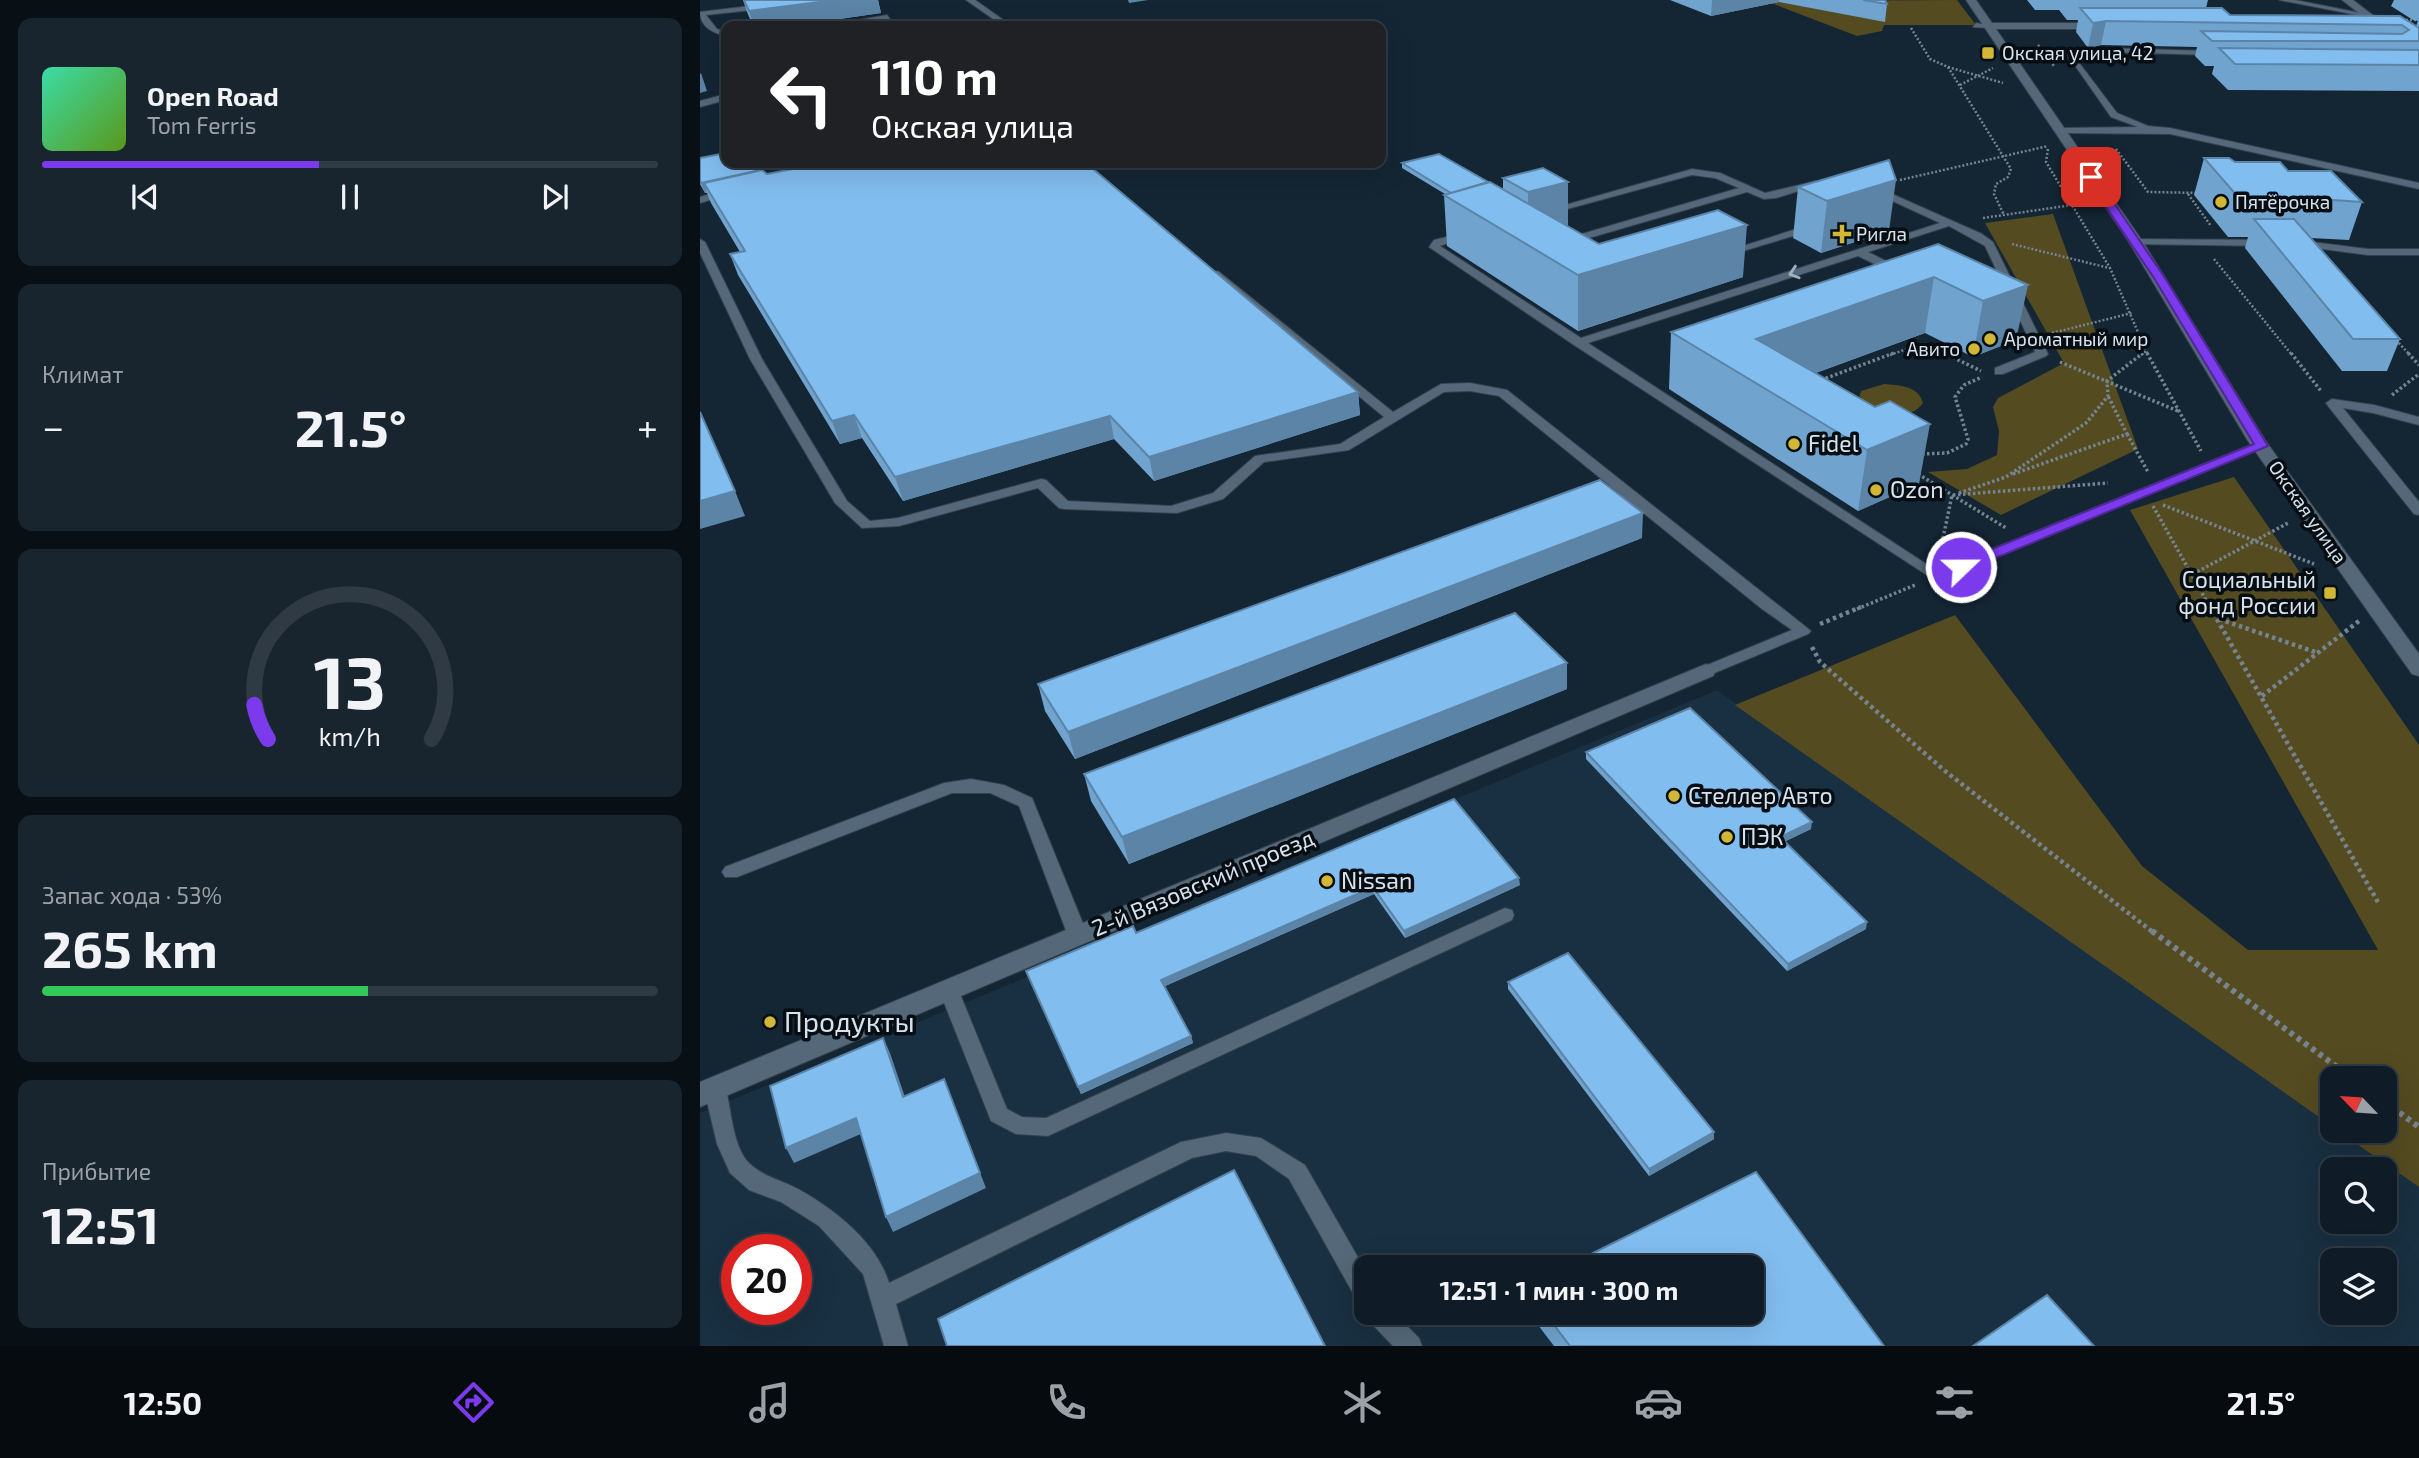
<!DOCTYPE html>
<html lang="ru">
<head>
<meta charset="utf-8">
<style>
	body { margin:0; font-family:"Exo 2",sans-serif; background:#18252f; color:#f1f3f6; height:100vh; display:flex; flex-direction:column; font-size:26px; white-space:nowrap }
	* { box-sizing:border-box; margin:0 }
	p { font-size:23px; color:#9ba1a7 }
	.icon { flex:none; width:38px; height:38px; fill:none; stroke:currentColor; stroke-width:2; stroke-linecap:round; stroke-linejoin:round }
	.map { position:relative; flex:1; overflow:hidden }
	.sheet { display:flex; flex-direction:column; gap:18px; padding:18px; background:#080f15; width:700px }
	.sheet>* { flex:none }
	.banner { position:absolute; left:21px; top:21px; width:665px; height:147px; border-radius:14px; box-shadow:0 7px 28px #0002,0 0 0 2px #2f3a44; background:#202124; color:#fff; overflow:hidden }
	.needle { width:46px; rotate:295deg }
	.buttons { position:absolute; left:1620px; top:1066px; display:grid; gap:14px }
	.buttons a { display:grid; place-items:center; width:77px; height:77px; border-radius:14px; background:#0f1c27; box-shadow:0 7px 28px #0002,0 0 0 2px #2f3a44; font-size:35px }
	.speed { position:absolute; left:21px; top:1234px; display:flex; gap:14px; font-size:35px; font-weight:700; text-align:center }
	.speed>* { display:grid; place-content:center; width:91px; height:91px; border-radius:50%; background:#0f1c27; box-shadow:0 7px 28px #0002,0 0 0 2px #2f3a44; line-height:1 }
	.speed .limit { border:10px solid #d22; background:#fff; color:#111 }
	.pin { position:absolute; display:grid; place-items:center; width:60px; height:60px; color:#fff; margin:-30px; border-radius:14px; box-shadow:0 4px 10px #0006 }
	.me { position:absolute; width:77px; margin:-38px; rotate:68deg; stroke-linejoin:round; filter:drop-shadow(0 0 5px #0008) }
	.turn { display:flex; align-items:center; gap:24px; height:147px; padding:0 35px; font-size:32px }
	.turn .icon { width:91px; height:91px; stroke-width:2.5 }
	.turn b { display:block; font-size:49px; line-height:60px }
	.big { font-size:52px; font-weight:700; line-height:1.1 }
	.sheet .widget { flex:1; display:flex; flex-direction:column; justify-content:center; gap:10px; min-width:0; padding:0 24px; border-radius:14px; background:#18252f }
	.sheet .dial { align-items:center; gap:0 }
	.dial svg { height:182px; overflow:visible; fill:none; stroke:#2f3a44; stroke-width:7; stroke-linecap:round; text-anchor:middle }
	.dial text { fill:#f1f3f6; stroke:none }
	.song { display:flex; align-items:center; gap:21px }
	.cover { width:84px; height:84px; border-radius:10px; background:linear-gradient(135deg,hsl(160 70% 55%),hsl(90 70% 35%)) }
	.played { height:7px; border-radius:4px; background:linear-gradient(90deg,#7c3aed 45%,#2f3a44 45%) }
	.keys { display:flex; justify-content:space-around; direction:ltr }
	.heat { display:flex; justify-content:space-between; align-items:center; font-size:38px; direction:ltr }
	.charge { height:10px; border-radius:5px; background:linear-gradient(90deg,#34c759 53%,#2f3a44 0) }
	.trip { position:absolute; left:654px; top:1255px; width:410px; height:70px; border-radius:14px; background:#0f1c27; box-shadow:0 7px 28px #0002,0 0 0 2px #2f3a44; font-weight:700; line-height:70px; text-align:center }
	.tabs { display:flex; height:112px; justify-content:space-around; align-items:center; background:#060b10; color:#9ba1a7 }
	.tabs .icon { width:49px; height:49px }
	.tabs .on { color:#7c3aed }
	.tabs b { font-size:32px; color:#f1f3f6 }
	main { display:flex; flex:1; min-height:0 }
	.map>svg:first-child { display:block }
</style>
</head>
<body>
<main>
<section class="sheet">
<div class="widget">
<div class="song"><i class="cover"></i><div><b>Open Road</b><p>Tom Ferris</p></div></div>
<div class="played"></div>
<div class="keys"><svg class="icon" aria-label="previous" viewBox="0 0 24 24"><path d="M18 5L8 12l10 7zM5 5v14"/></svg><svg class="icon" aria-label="pause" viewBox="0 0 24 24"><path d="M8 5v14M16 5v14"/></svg><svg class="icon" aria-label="next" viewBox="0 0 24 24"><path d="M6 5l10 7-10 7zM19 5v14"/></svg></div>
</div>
<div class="widget"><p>Климат</p>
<div class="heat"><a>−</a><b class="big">21.5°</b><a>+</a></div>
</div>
<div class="widget dial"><svg viewBox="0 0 100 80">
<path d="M14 69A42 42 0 1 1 86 69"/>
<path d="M14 69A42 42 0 0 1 8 54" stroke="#7c3aed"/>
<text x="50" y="56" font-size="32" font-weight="700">13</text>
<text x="50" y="72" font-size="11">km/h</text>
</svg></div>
<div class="widget"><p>Запас хода · 53%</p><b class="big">265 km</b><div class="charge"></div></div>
<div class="widget"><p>Прибытие</p><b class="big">12:51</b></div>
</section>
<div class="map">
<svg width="1719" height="1346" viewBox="0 0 1719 1346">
	<rect width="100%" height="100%" fill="#142534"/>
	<path fill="#193042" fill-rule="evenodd" d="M1017 690 1633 1127V1130L1638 1131 1719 1187V1346H0V1113ZM1633 1169H1685V1222H1633ZM37 1250H96V1309H37ZM1633 1260H1685V1312H1633ZM667 1267H1052V1312H667Z"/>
	<g fill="#554b21">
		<path d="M1257 0 1276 25H1184L1182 31 1157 36 1071 3 1072 1Z"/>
		<path d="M1353 214 1438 449 1301 515 1228 472 1267 469 1297 455 1299 431 1293 407 1298 398 1364 363 1285 223Z"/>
		<path d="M1184 384C1199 385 1219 386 1223 403 1207 425 1176 412 1159 398L1161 391Z"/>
		<path d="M1534 477 1719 745V1187L1638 1131 1685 1130V1078H1633V1127L1035 705 1255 615 1442 866 1548 950H1678L1430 510Z"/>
	</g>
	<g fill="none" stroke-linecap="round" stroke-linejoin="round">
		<g stroke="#34414d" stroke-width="2">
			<g id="lane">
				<path d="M266 0H275L312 26H303Z"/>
				<path d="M1579 0H1595L1671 15 1667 17Z"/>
				<path d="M67 4 70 8 6 15 17 29 26 32V36C13 33 0 27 0 12Z"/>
				<path d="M187 15 190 19 142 26H125Z"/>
				<path d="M1276 23 1293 26 1289 28 1273 27Z"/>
				<path d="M1401 48 1514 51 1518 53 1514 55 1398 52Z"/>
				<path d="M1371 52 1417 113 1448 126 1470 128 1719 183V189L1470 134 1357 133V129L1360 128 1438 127 1411 117 1367 54Z"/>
				<path d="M26 94V100L0 107V101Z"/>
				<path d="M992 169 1020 173 1065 193 1116 181 1121 184 1076 198 1064 199 1047 192 865 245 860 242 861 240 1039 188 1015 178 992 175 849 214 844 211Z"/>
				<path d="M1174 186 1282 234 1293 242 1348 354 1346 356 1303 374H1295V368L1335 352 1285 246 1249 226 1168 252 1204 270V274H1196L1158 256 888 343 1237 571 1556 443 1561 442 1567 446 1236 581 874 345 729 247 734 240 771 231V235L740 246 881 338 1240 223 1171 191V187Z"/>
				<path d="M27 189 30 190V194L0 203V197Z"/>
				<path d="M1112 224 1117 227 1116 229 1030 255 1021 253Z"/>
				<path d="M0 239 5 242 62 359 147 501 170 521 198 518 341 479 346 480 368 501 471 506 513 493 555 456 640 444 684 417 514 276V272L518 271 693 412 741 384 770 383 807 390 1111 631 1108 634 1012 674H1000L998 671 1000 668 1092 630 1062 609 799 396 770 391 744 392 649 450 564 462 523 499 477 513 364 509 359 508 338 488 199 526 162 528 135 503 50 359 0 253Z"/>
				<path d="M1436 239 1567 240 1572 243 1567 246 1432 244 1431 242Z"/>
				<path d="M1596 240 1668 249H1719V255H1668L1592 245V241Z"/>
				<path d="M1632 399 1674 405 1719 417V425L1673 413 1643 408 1719 502V515L1714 514 1628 406 1626 403Z"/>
				<path d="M271 779 304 785 332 798 388 936 385 941 378 943 371 941 368 936 319 806 290 793H252L37 877H25L22 872 25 867 244 783Z"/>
				<path d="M805 908 812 910 814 915 812 920 348 1136 316 1134 291 1121 239 990 242 984 249 982 256 984 307 1109 322 1117 346 1118Z"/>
				<path d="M15 1080 22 1083 26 1089C31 1110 33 1144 47 1161 62 1177 80 1179 98 1189 135 1209 177 1243 189 1283L481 1142 526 1133 561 1138 605 1165 667 1273V1312H693L719 1338 722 1346H693L668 1320 664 1312 666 1307 659 1304 589 1179 556 1156 526 1151 492 1158 196 1304 208 1346H184L163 1274 119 1226 81 1202 49 1190 30 1173 17 1144 4 1089 8 1083Z"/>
			</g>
		</g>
		<g stroke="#34414d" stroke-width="2">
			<path id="street" d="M1006 664 1013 666 1016 671 1013 676 0 1107V1082Z"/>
		</g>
		<g stroke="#34414d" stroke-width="2">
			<g id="secondary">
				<path d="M1266 0H1276L1292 23H1406L1411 26 1406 29H1296L1443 242 1565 440 1719 654V676L1712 674 1548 441 1429 242Z"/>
				<path d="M1642 0H1653L1687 26 1678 28Z"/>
			</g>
		</g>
		<g stroke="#768490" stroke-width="2.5" stroke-dasharray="2 2" stroke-linecap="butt">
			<path d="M1702 20H1719"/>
			<path d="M1211 28 1230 59 1248 67 1311 169 1308 177 1296 184 1294 194 1304 215"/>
			<path d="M1338 45 1354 66"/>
			<path d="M1248 67 1303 83"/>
			<path d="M1260 85 1293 68"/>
			<path d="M1348 149 1346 162 1410 268 1448 355"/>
			<path d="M1416 149 1448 192 1500 193"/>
			<path d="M1200 180 1348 146"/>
			<path d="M1488 194 1511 226"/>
			<path d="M1283 218 1372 205"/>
			<path d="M1312 244 1409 268"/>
			<path d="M1514 259 1592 355"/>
			<path d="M1352 333 1432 313"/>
			<path d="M1696 340 1710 355"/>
			<path d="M1190 355 1223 343 1248 355"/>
			<path d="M1441 355 1446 351"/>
		</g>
		<g stroke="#768490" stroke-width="3.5" stroke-dasharray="2.5 2.5" stroke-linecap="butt">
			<path d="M1244 353 1281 371"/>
			<path d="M1447 353 1501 451"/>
			<path d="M1591 353 1621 391"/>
			<path d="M1708 353 1719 365"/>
			<path d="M1360 362 1478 411"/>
			<path d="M1121 380 1194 353"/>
			<path d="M1692 395 1719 374"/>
			<path d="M1427 434 1448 472"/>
			<path d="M1222 454 1247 453 1266 444 1268 439 1255 397 1264 385 1282 377"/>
			<path d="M1218 474 1306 528"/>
			<path d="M1313 474 1427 434 1408 396"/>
			<path d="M1259 493 1306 477 1386 423 1408 396 1407 381 1443 353"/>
			<path d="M1253 495 1408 483"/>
			<path d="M1463 505 1614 564"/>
			<path d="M1453 506 1511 609"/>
			<path d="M1240 553 1252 495"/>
			<path d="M1493 574 1588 523"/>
			<path d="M1157 609 1215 585"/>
		</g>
		<g stroke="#768490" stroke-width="4.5" stroke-dasharray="3.5 3.5" stroke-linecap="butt">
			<path d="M1510 607 1679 904"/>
			<path d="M1519 619 1618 653"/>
			<path d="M1120 624 1161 607"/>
			<path d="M1112 647 1120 662 1245 771 1454 933"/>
			<path d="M1562 696 1659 621"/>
		</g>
		<g stroke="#768490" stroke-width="6" stroke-dasharray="4.5 4.5" stroke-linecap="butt">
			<path d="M1452 931 1652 1078"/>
			<path d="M1685 1102 1719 1127"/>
		</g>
		<use href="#lane" fill="#546879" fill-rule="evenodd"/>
		<use href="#street" fill="#546879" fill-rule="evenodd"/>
		<use href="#secondary" fill="#546879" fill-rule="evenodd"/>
	</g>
	<g fill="#70a3ce">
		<path d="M43 0H178L181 13 91 26H53L47 12Z"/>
		<path d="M970 0H1185L1187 4 1185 22 1079 2 1011 16Z"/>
		<path d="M1327 0H1508L1506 8 1530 15 1716 26 1718 21 1713 20 1691 6 1694 0H1719V91L1528 90 1512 74 1514 66H1505L1495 56 1497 47 1401 45 1388 48 1376 32 1378 20H1367L1359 10H1335Z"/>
		<path d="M0 158 67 174 119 164 118 163H386L658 392 660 415 454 481 414 439 203 501 162 438 140 444 38 275 30 254 40 252 11 203 7 193H5L0 184Z"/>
		<path d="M1504 158 1588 171 1662 202 1649 240 1611 238 1700 339 1687 371H1642L1545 248 1548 237H1528L1494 195Z"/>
		<path d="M702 163 788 182 803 189V178L843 168 868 226 899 244 1043 277 878 331 747 246 744 195 745 194 702 168Z"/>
		<path d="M1098 187 1189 231 1121 253 1093 238Z"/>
		<path d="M1238 244 1316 340 1273 357 1225 333 1116 373 1219 484 1158 511 969 389 971 332Z"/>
		<path d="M942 538 375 759 345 711 338 684Z"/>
		<path d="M867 689 429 864 391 801 384 774Z"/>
		<path d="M886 752 1111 829 1084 842 1166 929 1087 971 886 759Z"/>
		<path d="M754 799 820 885 705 938 674 894 465 986 491 1036 493 1043 381 1094 326 971 436 933Z"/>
		<path d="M808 982 1014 1132V1139L949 1176 808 989Z"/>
		<path d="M828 1312H1052L1184 1346H854Z"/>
	</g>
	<g fill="#5b84a7">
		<path d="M124 0H178L181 13 91 26H54L49 11Z"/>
		<path d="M428 0H448L429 3Z"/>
		<path d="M1012 0H1079V2L1011 16Z"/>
		<path d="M1406 21 1401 45 1388 48 1393 23Z"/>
		<path d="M1 73 7 91 0 93V74Z"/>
		<path d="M56 171 4 183 7 193H5L1 183Z"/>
		<path d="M1196 180 1189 231 1121 253 1127 201Z"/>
		<path d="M868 182V233L828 244V192Z"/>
		<path d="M1047 225 1043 277 878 331V275Z"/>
		<path d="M1234 277 1225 333 1068 390 1056 339Z"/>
		<path d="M1328 285 1316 340 1273 357 1283 301Z"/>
		<path d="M658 392 660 415 454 481 449 457Z"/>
		<path d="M154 415 162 438 140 444 132 421Z"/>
		<path d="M410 416 414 439 203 501 195 477Z"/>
		<path d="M1230 424 1219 484 1158 511 1167 450Z"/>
		<path d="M35 491 45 516 0 529V501Z"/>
		<path d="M943 513 942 538 375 759 368 732Z"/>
		<path d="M867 663V689L429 864 422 837Z"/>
		<path d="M1112 822 1111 829 1079 844 1080 837Z"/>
		<path d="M819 878 820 885 705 938 704 931Z"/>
		<path d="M673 887 674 894 463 987 461 980Z"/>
		<path d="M1167 922 1166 929 1087 971 1088 964Z"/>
		<path d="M491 1036 493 1043 381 1094 378 1087Z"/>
		<path d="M183 1038 190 1053 210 1112 203 1097Z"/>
		<path d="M244 1079 286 1188 193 1232 186 1217Z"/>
		<path d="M156 1118 163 1133 94 1163 86 1148Z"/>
		<path d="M1014 1132V1139L949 1176V1169Z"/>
	</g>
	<g fill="#82bdef" stroke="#5b84a7" stroke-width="2">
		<path d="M44 0H135L49 11Z"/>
		<path d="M1163 0H1185L1187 4Z"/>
		<path d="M1380 8H1522L1530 15 1700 16 1719 28V41H1512L1501 31 1702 34 1709 30 1702 25 1406 21 1393 23Z"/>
		<path d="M189 21 195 26H184Z"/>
		<path d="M1519 48 1719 50V65L1535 64Z"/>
		<path d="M26 153V163H48L56 171 1 183 0 180V158Z"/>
		<path d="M739 154 788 182 751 193 702 163Z"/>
		<path d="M1504 158H1529L1535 162H1580L1588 171H1631L1662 202 1618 199 1539 198Z"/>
		<path d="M1189 160 1196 180 1127 201 1098 187Z"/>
		<path d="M124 163H386L658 392 449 457 410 416 195 477 154 415 132 421 30 254 45 251 4 183 62 170 67 174Z"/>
		<path d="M843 168 868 182 828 192 803 178Z"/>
		<path d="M790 182 899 244 1018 210 1047 225 878 275 744 195Z"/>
		<path d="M1554 219H1594L1700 339H1653Z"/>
		<path d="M1238 244 1328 285 1283 301 1234 277 1056 339 1175 407 1190 401 1230 424 1167 450 971 332Z"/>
		<path d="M0 412 35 491 0 501Z"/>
		<path d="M900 480 943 513 368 732 338 684Z"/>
		<path d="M815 613 867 663 422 837 384 774Z"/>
		<path d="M990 708 1112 822 1080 837 1167 922 1088 964 886 752Z"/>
		<path d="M754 799 819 878 704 931 673 887 461 980 491 1036 378 1087 326 971 433 926 436 933Z"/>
		<path d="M868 953 1014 1132 949 1169 808 982Z"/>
		<path d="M183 1038 203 1097 244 1079 280 1173 186 1217 156 1118 86 1148 70 1086Z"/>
		<path d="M534 1170 625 1346H247L238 1319Z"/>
		<path d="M1056 1172 1184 1346H870L844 1312H1052V1267H865Z"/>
		<path d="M1347 1295 1394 1346H1273Z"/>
	</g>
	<defs><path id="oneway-chevron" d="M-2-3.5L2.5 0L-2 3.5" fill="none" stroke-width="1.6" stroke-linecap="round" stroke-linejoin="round" transform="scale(1.75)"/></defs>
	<use stroke="#a3b1be" href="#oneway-chevron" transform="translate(1094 273) rotate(162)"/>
	<path fill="#7c3aed" stroke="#51269a" stroke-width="2" d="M1388 175H1395L1465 278 1568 446 1266 570H1255L1253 567 1255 564 1554 444 1454 278 1386 177Z"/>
	<g fill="#d2b736" stroke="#060e14" stroke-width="2.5">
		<rect x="1281" y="46" width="14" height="14" rx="3.5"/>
		<circle cx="1521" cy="202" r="7"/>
		<path d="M1138.5 223.5h7v7h7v7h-7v7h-7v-7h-7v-7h7z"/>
		<circle cx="1290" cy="339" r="7"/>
		<circle cx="1274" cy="349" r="7"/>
		<circle cx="1094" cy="444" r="7"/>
		<circle cx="1176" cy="490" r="7"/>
		<rect x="1623" y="586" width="14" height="14" rx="3.5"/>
		<circle cx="974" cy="796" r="7"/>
		<circle cx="1027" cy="837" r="7"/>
		<circle cx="627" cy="881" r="7"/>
		<circle cx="70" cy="1022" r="7"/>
	</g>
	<g text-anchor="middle" stroke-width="7" stroke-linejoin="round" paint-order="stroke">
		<g font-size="19" fill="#d7e2ec" stroke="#060e14" text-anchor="start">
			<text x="1302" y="60">Окская улица, 42</text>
			<text x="1535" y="209">Пятёрочка</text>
			<text x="1156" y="241">Ригла</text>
			<text x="1304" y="346">Ароматный мир</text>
			<text x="1260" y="356" text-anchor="end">Авито</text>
		</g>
		<g font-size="19" fill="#d7e2ec" stroke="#060e14">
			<text transform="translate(1608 512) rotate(55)" y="7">Окская улица</text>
		</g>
		<g font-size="23" fill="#d7e2ec" stroke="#060e14" text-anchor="start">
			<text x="1108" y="452">Fidel</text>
			<text x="1190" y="498">Ozon</text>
			<text x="1616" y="588" text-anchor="end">Социальный<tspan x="1616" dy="26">фонд России</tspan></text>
			<text x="988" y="804">Стеллер Авто</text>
			<text x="1041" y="845">ПЭК</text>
			<text x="641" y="889">Nissan</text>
		</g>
		<g font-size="23" fill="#d7e2ec" stroke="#060e14">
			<text transform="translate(503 883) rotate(-23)" y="8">2-й Вязовский проезд</text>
		</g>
		<g font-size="28" fill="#d7e2ec" stroke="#060e14" text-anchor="start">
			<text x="84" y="1032">Продукты</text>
		</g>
	</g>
</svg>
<div class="buttons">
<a><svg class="needle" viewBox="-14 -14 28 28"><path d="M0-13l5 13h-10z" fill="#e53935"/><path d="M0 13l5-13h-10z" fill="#9ba1a7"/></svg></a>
<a><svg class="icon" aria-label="search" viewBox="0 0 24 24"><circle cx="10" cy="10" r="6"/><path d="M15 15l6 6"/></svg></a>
<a><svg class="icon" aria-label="layers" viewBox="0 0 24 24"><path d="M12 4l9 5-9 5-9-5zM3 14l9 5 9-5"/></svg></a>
</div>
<div class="speed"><div class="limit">20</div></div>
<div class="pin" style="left:1391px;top:177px;background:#d93025"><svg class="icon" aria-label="arrive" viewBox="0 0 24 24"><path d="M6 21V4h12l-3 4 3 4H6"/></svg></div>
<svg class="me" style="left:1261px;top:567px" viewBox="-20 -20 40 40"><circle r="17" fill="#7c3aed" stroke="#fff" stroke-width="3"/><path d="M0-11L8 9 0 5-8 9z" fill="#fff"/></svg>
<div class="trip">12:51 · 1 мин · 300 m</div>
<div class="banner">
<div class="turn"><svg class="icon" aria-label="left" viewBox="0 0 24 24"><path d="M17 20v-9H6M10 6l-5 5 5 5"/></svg><div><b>110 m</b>Окская улица</div></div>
</div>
</div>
</main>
<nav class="tabs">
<b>12:50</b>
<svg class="icon on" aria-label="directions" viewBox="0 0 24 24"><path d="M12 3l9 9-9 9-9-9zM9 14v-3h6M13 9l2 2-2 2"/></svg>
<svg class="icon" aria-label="music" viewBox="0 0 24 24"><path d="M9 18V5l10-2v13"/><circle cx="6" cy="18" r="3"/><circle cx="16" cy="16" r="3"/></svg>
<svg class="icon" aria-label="phone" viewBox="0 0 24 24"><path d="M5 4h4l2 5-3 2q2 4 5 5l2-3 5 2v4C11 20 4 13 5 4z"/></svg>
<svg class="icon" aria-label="climate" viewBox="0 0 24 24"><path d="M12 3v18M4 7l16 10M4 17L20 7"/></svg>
<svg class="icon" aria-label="car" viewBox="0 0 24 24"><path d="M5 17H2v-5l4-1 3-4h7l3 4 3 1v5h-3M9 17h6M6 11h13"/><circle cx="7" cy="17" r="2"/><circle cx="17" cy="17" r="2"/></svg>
<svg class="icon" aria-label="filters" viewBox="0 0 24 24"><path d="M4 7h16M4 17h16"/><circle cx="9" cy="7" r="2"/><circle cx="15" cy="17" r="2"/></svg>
<b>21.5°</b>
</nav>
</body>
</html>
